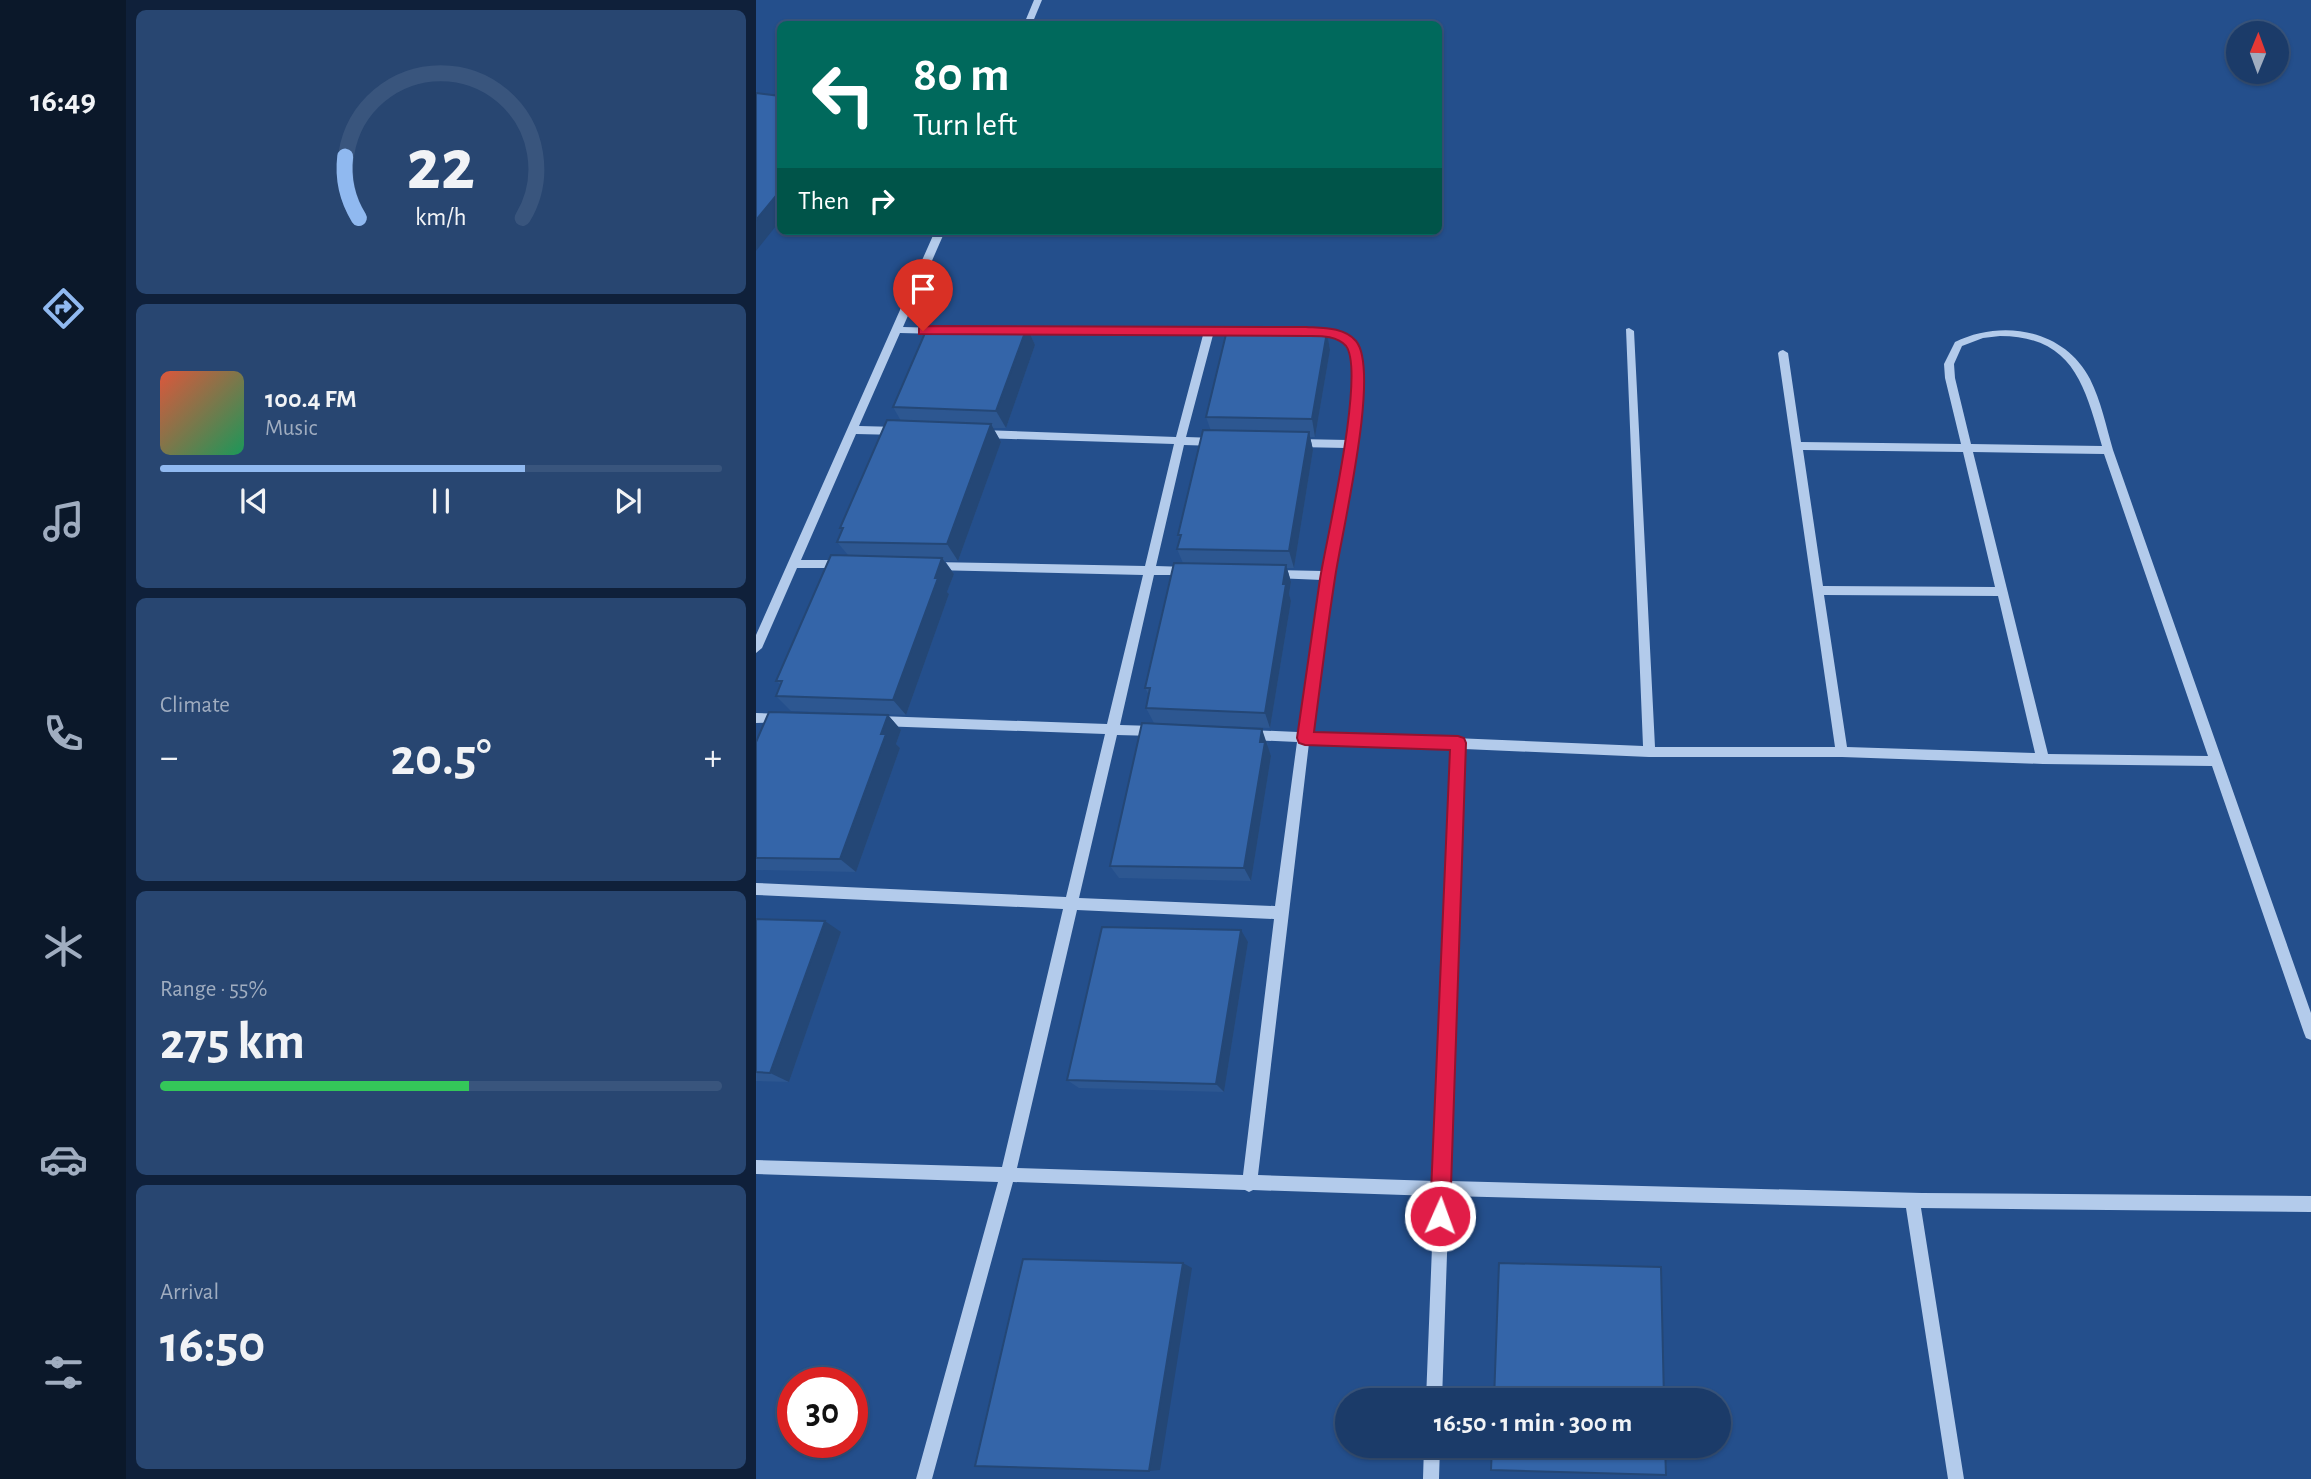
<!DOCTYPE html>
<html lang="en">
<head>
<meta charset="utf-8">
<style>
	body { margin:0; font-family:"Alegreya Sans",sans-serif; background:#284671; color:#f1f3f6; height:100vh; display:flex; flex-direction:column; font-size:26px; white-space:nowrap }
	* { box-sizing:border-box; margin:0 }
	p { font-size:23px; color:#a0adc0 }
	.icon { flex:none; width:38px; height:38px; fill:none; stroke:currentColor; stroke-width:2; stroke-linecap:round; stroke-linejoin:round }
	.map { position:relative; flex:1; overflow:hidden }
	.panel { display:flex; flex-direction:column; gap:10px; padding:10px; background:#0f203a; width:630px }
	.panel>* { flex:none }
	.top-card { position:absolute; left:21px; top:21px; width:665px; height:214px; border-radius:10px; box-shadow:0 2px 5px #0004,0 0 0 2px #39557d; background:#00695c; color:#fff; overflow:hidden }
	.needle { width:46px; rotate:1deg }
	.controls { position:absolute; left:1470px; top:21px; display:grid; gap:14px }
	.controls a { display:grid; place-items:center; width:63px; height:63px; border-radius:50%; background:#1b3b69; box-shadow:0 2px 5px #0004,0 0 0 2px #39557d; font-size:35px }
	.speed { position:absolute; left:21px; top:1367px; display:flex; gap:14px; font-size:35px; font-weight:700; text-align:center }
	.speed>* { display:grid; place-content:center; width:91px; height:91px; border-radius:50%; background:#1b3b69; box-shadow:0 2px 5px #0004,0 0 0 2px #39557d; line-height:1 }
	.speed .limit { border:10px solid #d22; background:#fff; color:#111 }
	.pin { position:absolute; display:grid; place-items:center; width:60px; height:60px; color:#fff; margin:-72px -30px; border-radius:50% 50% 50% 0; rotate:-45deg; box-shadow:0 0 7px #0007 }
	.pin .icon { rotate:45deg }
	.me { position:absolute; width:77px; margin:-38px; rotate:2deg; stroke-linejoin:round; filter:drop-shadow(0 0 5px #0008) }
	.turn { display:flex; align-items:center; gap:24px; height:147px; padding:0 21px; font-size:32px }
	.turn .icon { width:91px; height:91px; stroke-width:2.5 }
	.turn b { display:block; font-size:49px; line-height:60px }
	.then { display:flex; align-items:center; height:66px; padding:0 21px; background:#0003; gap:14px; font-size:26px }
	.big { font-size:52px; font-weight:600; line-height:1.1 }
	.panel .card { flex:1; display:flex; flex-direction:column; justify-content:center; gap:10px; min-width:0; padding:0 24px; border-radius:10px; background:#284671 }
	.panel .dial { align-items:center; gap:0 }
	.dial svg { height:182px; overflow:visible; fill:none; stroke:#39557d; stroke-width:7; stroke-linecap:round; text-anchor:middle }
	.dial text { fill:#f1f3f6; stroke:none }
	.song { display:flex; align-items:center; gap:21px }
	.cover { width:84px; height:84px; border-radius:10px; background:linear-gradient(135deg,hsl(10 70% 55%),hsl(150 70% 35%)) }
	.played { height:7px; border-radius:4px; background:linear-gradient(90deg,#90b9f0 65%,#39557d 65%) }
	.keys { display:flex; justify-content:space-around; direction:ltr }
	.heat { display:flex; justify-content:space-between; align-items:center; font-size:38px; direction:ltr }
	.charge { height:10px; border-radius:5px; background:linear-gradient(90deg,#34c759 55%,#39557d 0) }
	.trip { position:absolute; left:579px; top:1388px; width:396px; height:70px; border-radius:35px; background:#1b3b69; box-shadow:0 2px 5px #0004,0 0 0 2px #39557d; font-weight:600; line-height:70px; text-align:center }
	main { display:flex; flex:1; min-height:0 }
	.tab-bar { display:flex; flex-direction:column; width:126px; justify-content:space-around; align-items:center; background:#0b182a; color:#a0adc0 }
	.tab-bar .icon { width:49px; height:49px }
	.tab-bar .selected { color:#90b9f0 }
	.tab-bar b { font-size:32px; color:#f1f3f6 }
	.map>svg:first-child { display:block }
</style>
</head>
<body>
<main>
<nav class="tab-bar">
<b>16:49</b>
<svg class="icon selected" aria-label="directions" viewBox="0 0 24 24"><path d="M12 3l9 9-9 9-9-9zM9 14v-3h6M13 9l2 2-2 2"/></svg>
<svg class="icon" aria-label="music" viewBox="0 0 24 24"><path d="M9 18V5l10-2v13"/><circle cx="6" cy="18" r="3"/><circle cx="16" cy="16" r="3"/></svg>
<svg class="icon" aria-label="phone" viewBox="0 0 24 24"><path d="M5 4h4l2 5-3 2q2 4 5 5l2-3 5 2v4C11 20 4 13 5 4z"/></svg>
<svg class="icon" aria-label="climate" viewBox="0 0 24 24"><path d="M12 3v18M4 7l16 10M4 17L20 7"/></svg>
<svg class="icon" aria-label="car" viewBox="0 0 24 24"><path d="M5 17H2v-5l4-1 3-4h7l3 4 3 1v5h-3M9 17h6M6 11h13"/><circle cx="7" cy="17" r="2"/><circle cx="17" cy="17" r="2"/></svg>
<svg class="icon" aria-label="filters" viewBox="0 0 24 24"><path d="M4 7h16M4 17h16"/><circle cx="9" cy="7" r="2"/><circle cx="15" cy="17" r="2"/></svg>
</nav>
<section class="panel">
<div class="card dial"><svg viewBox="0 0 100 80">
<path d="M14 69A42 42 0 1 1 86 69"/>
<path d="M14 69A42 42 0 0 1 8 42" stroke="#90b9f0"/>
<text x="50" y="56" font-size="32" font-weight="700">22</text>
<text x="50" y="72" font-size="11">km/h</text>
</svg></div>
<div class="card">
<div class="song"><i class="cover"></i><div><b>100.4 FM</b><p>Music</p></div></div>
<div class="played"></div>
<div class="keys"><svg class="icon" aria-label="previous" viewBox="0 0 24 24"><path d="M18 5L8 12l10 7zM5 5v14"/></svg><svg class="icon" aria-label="pause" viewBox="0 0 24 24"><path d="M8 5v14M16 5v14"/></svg><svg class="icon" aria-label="next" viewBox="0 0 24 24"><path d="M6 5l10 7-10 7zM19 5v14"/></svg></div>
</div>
<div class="card"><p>Climate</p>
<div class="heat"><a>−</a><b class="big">20.5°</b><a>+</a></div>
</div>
<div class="card"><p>Range · 55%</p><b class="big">275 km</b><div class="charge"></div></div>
<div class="card"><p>Arrival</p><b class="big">16:50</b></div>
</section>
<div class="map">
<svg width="1555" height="1479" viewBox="0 0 1555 1479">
	<rect width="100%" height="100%" fill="#244f8c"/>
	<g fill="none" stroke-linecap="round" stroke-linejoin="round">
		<g fill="#b3cbeb" fill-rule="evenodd">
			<path d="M278 0H286L276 24H268Z"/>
			<path d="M179 231H189L147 327 184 328 189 331 184 334 144 333 103 426 142 427 147 431 142 435 100 434 45 560H88L94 564 88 568H41L6 648 0 653V635Z"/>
			<path d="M258 328 485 329 490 332 485 335H457L430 437 460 438 465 442 460 446 428 445 400 566 431 567 437 571 431 575H398L364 725 398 726 402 727 404 731 402 735 398 736 361 735 323 898 519 906 541 742 494 740 490 739 488 735 490 731 494 730 542 732 566 580 519 578 513 574 519 570 567 571 590 448 541 447 536 443 541 439 592 440C595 415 609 349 579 338 562 331 541 335 524 335L519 332 521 330C541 326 588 324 600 345 622 384 583 540 575 590 568 638 561 685 554 732L887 746 870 329 873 328 878 331 899 747H1079L1022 353 1024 351 1027 350 1032 353 1045 442 1205 444 1189 378 1188 364 1199 342C1246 319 1308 329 1334 379 1345 401 1350 426 1357 450L1555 1013V1040L1550 1038 1548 1033 1456 766 1287 764 1086 757H893L708 749 694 1181 1166 1193 1555 1196V1212L1165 1208 1208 1479H1192L1150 1208 693 1196 686 1400H670L678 1196 497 1190 493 1192 489 1190 257 1182 176 1479H160L242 1182 0 1174V1160L246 1167 307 909 0 895V883L310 897 349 734 123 726 119 725 117 721 119 717 123 716 351 724 387 575 176 570 170 566 176 562 389 566 418 444 226 438 221 434 226 430 420 437 447 335 255 333 253 331ZM1244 336C1318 336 1329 387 1346 446L1215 444 1199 378 1198 364 1206 346 1227 338ZM1047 450 1207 452 1239 587 1067 586ZM1217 452 1348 454 1452 756 1292 754ZM1068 595 1242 596 1279 753 1091 747ZM553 743 696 749 678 1181 502 1175ZM321 910 518 919 487 1175 261 1168Z"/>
			<path d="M0 713 28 714 30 718 28 722 0 723Z"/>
			<path d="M668 1446H684L683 1479H667Z"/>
		</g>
	</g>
	<g fill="#2d5791">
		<path d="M271 327 279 345 250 428H237L245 442 202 561H189L198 574 191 592 193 594 150 715 35 711 20 696 25 685 20 681 92 555 81 542 86 531 84 528 145 421 137 407Z"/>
		<path d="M571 332 574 350 559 437H554L557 450 538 568H531L535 582 533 594 535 601 514 728 398 723 390 708 393 695 389 688 427 563 421 549 424 539 422 535 455 431 450 417Z"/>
		<path d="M132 715 145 730 140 744 144 748 100 872 0 870V742Z"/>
		<path d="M512 743 511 746 515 756 495 881 363 878 354 866Z"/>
		<path d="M0 919 85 932 33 1082 0 1081Z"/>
		<path d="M492 942 468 1092 323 1088 311 1080Z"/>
	</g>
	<g fill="#244776">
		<path d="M24 191V221L0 251V220Z"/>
		<path d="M271 327 279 345 250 428 240 411Z"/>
		<path d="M571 332 574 350 559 437 556 419Z"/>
		<path d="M235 424 245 442 202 561 191 544Z"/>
		<path d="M553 432 557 450 538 568 533 551Z"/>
		<path d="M186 558 198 574 191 592 193 594 150 715 137 700Z"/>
		<path d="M530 565 535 582 533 594 535 601 514 728 509 713Z"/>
		<path d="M132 715 145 730 140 744 144 748 100 872 84 859Z"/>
		<path d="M506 729 515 756 495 881 488 868Z"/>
		<path d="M69 921 85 932 33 1082 14 1073Z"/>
		<path d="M485 930 492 942 468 1092 460 1084Z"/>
		<path d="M427 1263 436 1268 404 1470 393 1471Z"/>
	</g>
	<g fill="#3465a9" stroke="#244776" stroke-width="2">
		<path d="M0 93 24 96V191L0 220Z"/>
		<path d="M172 326 271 327 240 411 137 407Z"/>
		<path d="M471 330 571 332 556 419 450 417Z"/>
		<path d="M131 420 235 424 191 544 81 542 87 528H84Z"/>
		<path d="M447 430 553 432 533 551 421 549 425 535H422Z"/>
		<path d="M75 555 186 558 179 578H182L137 700 20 696 26 681H20Z"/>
		<path d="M418 563 530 565 527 584H530L509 713 390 708 394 688H389Z"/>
		<path d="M13 712 132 715 125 734H130L84 859 0 858V742Z"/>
		<path d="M386 723 506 729 504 742H509L488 868 354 866Z"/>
		<path d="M0 919 69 921 14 1073 0 1072Z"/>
		<path d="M346 927 485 930 460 1084 311 1080Z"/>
		<path d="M267 1259 427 1263 393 1471 219 1466Z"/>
		<path d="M743 1263 905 1267 908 1400H738Z"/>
		<path d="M736 1446H909L910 1475 735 1470Z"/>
	</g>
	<path fill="#e11d48" stroke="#92132f" stroke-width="2" d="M167 326 550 327C567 328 588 327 600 341 625 371 585 535 579 578 571 629 565 680 558 732L702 736 708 738 710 743 694 1216 691 1223 684 1226 677 1223 674 1216 694 750 549 745 543 743 541 738C549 685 556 632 564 579 570 541 610 372 590 346 581 335 564 336 550 336L163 334V328Z"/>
</svg>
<div class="controls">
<a><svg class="needle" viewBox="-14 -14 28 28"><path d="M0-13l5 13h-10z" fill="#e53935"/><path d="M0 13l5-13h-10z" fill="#a0adc0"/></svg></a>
</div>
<div class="speed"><div class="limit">30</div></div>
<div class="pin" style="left:167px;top:331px;background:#d93025"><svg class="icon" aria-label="arrive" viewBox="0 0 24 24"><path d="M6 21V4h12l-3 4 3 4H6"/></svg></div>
<svg class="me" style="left:684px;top:1216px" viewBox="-20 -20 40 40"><circle r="17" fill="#e11d48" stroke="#fff" stroke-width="3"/><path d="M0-11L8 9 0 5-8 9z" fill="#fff"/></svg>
<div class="trip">16:50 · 1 min · 300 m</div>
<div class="top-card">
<div class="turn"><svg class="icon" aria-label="left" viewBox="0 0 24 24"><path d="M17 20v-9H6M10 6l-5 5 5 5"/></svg><div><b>80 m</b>Turn left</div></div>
<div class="then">Then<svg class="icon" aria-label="right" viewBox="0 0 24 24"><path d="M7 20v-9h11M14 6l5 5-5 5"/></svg></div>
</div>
</div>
</main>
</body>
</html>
